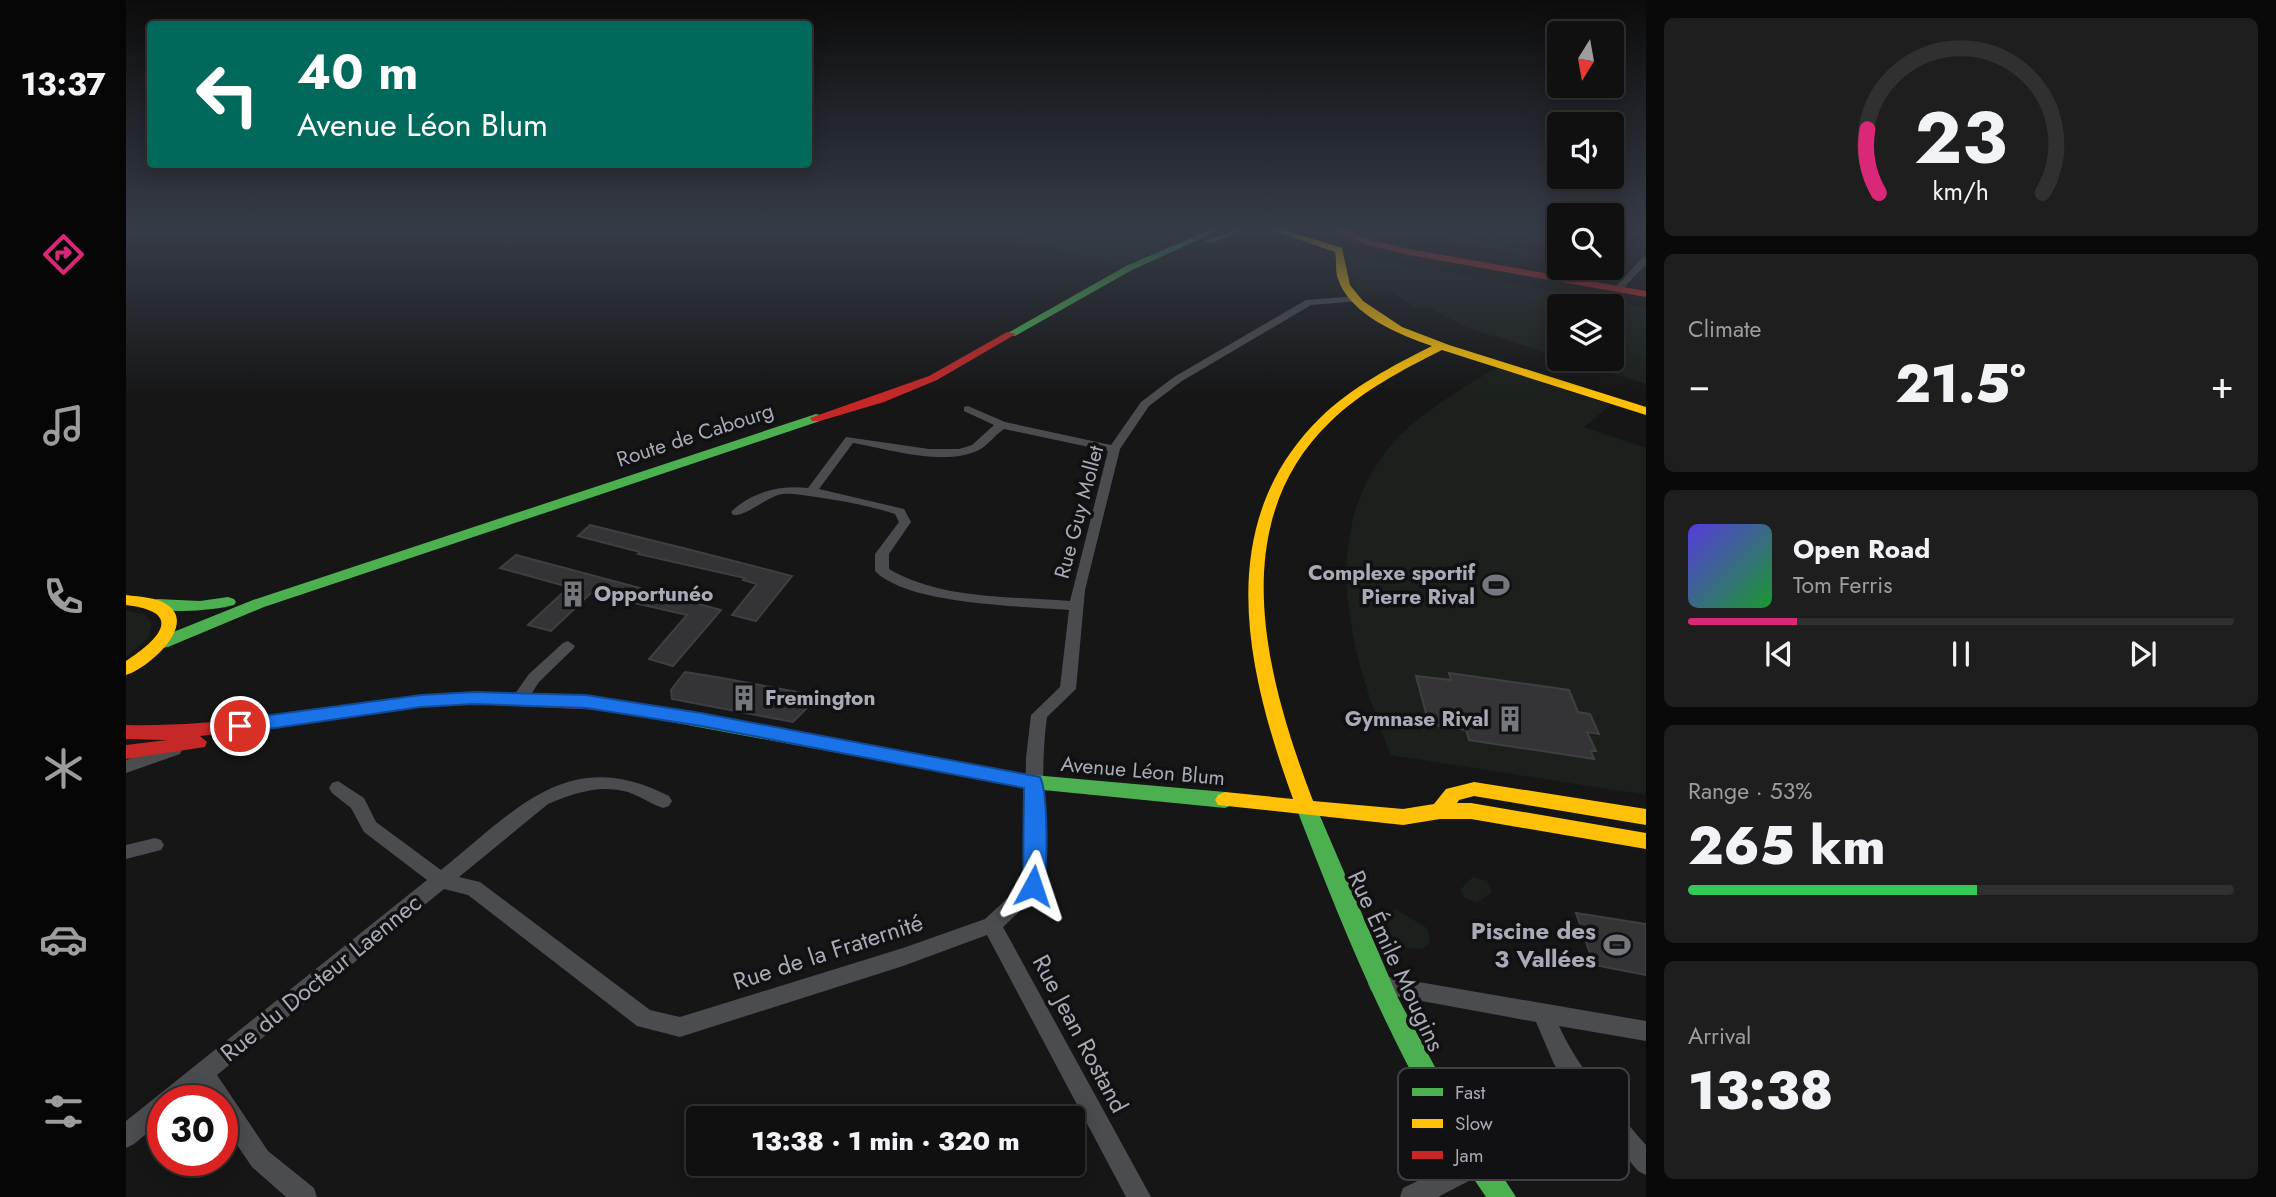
<!DOCTYPE html>
<html lang="en">
<head>
<meta charset="utf-8">
<style>
	body { margin:0; font-family:Jost,sans-serif; background:#1e1e1e; color:#f1f3f6; height:100vh; display:flex; flex-direction:column; font-size:26px; white-space:nowrap }
	* { box-sizing:border-box; margin:0 }
	p { font-size:23px; color:#9c9d9f }
	.icon { flex:none; width:38px; height:38px; fill:none; stroke:currentColor; stroke-width:2; stroke-linecap:round; stroke-linejoin:round }
	.map { position:relative; flex:1; overflow:hidden }
	.panel { display:flex; flex-direction:column; gap:18px; padding:18px; background:#090909; width:630px }
	.panel>* { flex:none }
	.top-card { position:absolute; left:21px; top:21px; width:665px; height:147px; border-radius:7px; box-shadow:0 4px 18px #0003,0 0 0 2px #303030; background:#00695c; color:#fff; overflow:hidden }
	.needle { width:46px; rotate:191deg }
	.tools { position:absolute; left:1421px; top:21px; display:grid; gap:14px }
	.tools a { display:grid; place-items:center; width:77px; height:77px; border-radius:7px; background:#101010; box-shadow:0 4px 18px #0003,0 0 0 2px #303030; font-size:35px }
	.speed { position:absolute; left:21px; top:1085px; display:flex; gap:14px; font-size:35px; font-weight:700; text-align:center }
	.speed>* { display:grid; place-content:center; width:91px; height:91px; border-radius:50%; background:#101010; box-shadow:0 4px 18px #0003,0 0 0 2px #303030; line-height:1 }
	.speed .limit { border:10px solid #d22; background:#fff; color:#111 }
	.pin { position:absolute; display:grid; place-items:center; width:60px; height:60px; color:#fff; margin:-30px; border:4px solid #fff; border-radius:50%; box-shadow:0 2px 7px #0007 }
	.me { position:absolute; width:77px; margin:-38px; rotate:5deg; stroke-linejoin:round; filter:drop-shadow(0 0 5px #0008) }
	.turn { display:flex; align-items:center; gap:24px; height:147px; padding:0 35px; font-size:32px }
	.turn .icon { width:91px; height:91px; stroke-width:2.5 }
	.turn b { display:block; font-size:49px; line-height:60px }
	.big { font-size:52px; font-weight:800; line-height:1.1 }
	.panel .widget { flex:1; display:flex; flex-direction:column; justify-content:center; gap:10px; min-width:0; padding:0 24px; border-radius:10px; background:#1e1e1e }
	.panel .dial { align-items:center; gap:0 }
	.dial svg { height:182px; overflow:visible; fill:none; stroke:#303030; stroke-width:7; stroke-linecap:round; text-anchor:middle }
	.dial text { fill:#f1f3f6; stroke:none }
	.song { display:flex; align-items:center; gap:21px }
	.cover { width:84px; height:84px; border-radius:10px; background:linear-gradient(135deg,hsl(250 70% 55%),hsl(130 70% 35%)) }
	.played { height:7px; border-radius:4px; background:linear-gradient(90deg,#db2777 20%,#303030 20%) }
	.keys { display:flex; justify-content:space-around; direction:ltr }
	.heat { display:flex; justify-content:space-between; align-items:center; font-size:38px; direction:ltr }
	.charge { height:10px; border-radius:5px; background:linear-gradient(90deg,#34c759 53%,#303030 0) }
	.trip { position:absolute; left:560px; top:1106px; width:399px; height:70px; border-radius:7px; background:#101010; box-shadow:0 4px 18px #0003,0 0 0 2px #303030; font-weight:800; line-height:70px; text-align:center }
	main { display:flex; flex:1; min-height:0 }
	.menu { display:flex; flex-direction:column; width:126px; justify-content:space-around; align-items:center; background:#060606; color:#9c9d9f }
	.menu .icon { width:49px; height:49px }
	.menu .selected { color:#db2777 }
	.menu b { font-size:32px; color:#f1f3f6 }
	.map>svg:first-child { display:block }
</style>
</head>
<body>
<main>
<nav class="menu">
<b>13:37</b>
<svg class="icon selected" aria-label="directions" viewBox="0 0 24 24"><path d="M12 3l9 9-9 9-9-9zM9 14v-3h6M13 9l2 2-2 2"/></svg>
<svg class="icon" aria-label="music" viewBox="0 0 24 24"><path d="M9 18V5l10-2v13"/><circle cx="6" cy="18" r="3"/><circle cx="16" cy="16" r="3"/></svg>
<svg class="icon" aria-label="phone" viewBox="0 0 24 24"><path d="M5 4h4l2 5-3 2q2 4 5 5l2-3 5 2v4C11 20 4 13 5 4z"/></svg>
<svg class="icon" aria-label="climate" viewBox="0 0 24 24"><path d="M12 3v18M4 7l16 10M4 17L20 7"/></svg>
<svg class="icon" aria-label="car" viewBox="0 0 24 24"><path d="M5 17H2v-5l4-1 3-4h7l3 4 3 1v5h-3M9 17h6M6 11h13"/><circle cx="7" cy="17" r="2"/><circle cx="17" cy="17" r="2"/></svg>
<svg class="icon" aria-label="filters" viewBox="0 0 24 24"><path d="M4 7h16M4 17h16"/><circle cx="9" cy="7" r="2"/><circle cx="15" cy="17" r="2"/></svg>
</nav>
<div class="map">
<svg width="1520" height="1197" viewBox="0 0 1520 1197">
	<rect width="100%" height="100%" fill="#161616"/>
	<g fill="#1b201c">
		<path d="M856 229H1028L1056 237 998 267Z"/>
		<path d="M1280 229H1381L1377 232 1384 234 1374 239 1347 236 1342 240 1422 256 1433 263Z"/>
		<path d="M1514 238 1520 239V250L1493 279 1486 277Z"/>
		<path d="M1226 255 1520 308V384L1440 359H1486V306H1433V357L1342 328 1302 307 1289 308 1265 291 1233 292 1221 265Z"/>
		<path d="M1371 367 1485 405 1458 427 1520 448V795L1265 755C1225 657 1188 531 1268 442 1296 411 1335 390 1371 367Z"/>
		<path d="M0 610 20 615 26 625 22 638 0 657Z"/>
		<path d="M1347 877 1361 881 1366 893 1350 903 1337 897 1335 889Z"/>
		<path d="M1269 909 1301 928 1304 942 1296 949 1280 948 1264 935 1260 914Z"/>
	</g>
	<g fill="#343436" stroke="#3f3f42" stroke-width="2">
		<path d="M1389 229H1433V244L1389 235Z"/>
		<path d="M464 525 561 549 666 576 630 621 606 615 631 584 617 580 619 578 512 554 514 552 452 536Z"/>
		<path d="M390 555 495 583 595 610 547 666 523 659 561 615 465 593 425 631 402 625 443 587 374 568Z"/>
		<path d="M559 672 596 678 693 696 667 722 546 699 545 690Z"/>
		<path d="M1323 673 1443 690 1452 712 1464 714 1473 734 1461 732 1470 751H1465L1468 759 1343 740 1340 730 1303 724 1290 676 1325 680Z"/>
		<path d="M1450 913 1520 924V975L1468 965Z"/>
	</g>
	<g fill="none" stroke-linecap="round" stroke-linejoin="round">
		<g fill="#4b4c4f" fill-rule="evenodd">
			<path d="M1517 257H1520V264L1495 291H1489V287Z"/>
			<path d="M1231 296 1235 299 1234 301 1185 305 1056 381 1023 406 994 449 959 590 950 689 921 717C913 773 921 830 917 886L914 892 877 927 1025 1197H1000L861 935 777 966 554 1037 511 1026 342 895 318 889 91 1075 142 1151 188 1188 191 1197H160L126 1167 96 1123V1101H82L74 1089 60 1101H37V1120L8 1144 0 1148V1121L301 880 238 832 225 808 206 793 203 788 206 783 212 781 238 798 250 822 315 870C390 810 442 744 543 796L546 801 543 806 537 808C525 804 514 796 502 792 474 784 448 793 422 804L333 877 354 882 524 1010 554 1017 777 948 859 919 898 883 900 758 905 715 934 687 943 610C896 606 782 605 749 571V554L773 522 769 514C741 505 712 500 683 496 674 495 666 493 656 494 640 497 620 517 607 515L605 512C625 492 654 485 682 488L720 437 803 449H833L846 445 868 425 838 411V407L842 406 879 422 985 445 1015 402 1048 377 1180 300ZM878 429 982 451 944 601C884 596 816 600 763 569V554L785 522 778 509 693 489 727 443C762 449 819 467 853 450 862 445 869 435 878 429Z"/>
			<path d="M442 641 449 646 447 649 413 682 400 702H388L386 698 403 674 437 643Z"/>
			<path d="M48 744 54 746 56 750 54 754 0 773V760Z"/>
			<path d="M29 838 35 840 38 845 35 850 0 859V845Z"/>
			<path d="M1252 975 1520 1021V1041L1433 1026C1454 1072 1487 1107 1520 1145V1175L1512 1171 1446 1093 1428 1064 1410 1022 1252 993 1245 991 1242 984 1245 977Z"/>
			<path d="M1350 1153 1358 1157 1362 1165 1358 1173 1312 1197H1274L1277 1188Z"/>
		</g>
		<g fill="#4caf50" fill-rule="evenodd">
			<path d="M1086 229H1096L1006 270 889 336 880 334 1000 266Z"/>
			<path d="M1112 229H1123L1085 243 1078 241Z"/>
			<path d="M690 414 694 415V421L138 607 42 647 36 648 28 643 30 639 127 600Z"/>
			<path d="M102 597 108 599 110 602 108 605C90 610 36 616 23 604L31 599 74 601Z"/>
			<path d="M476 698 907 775 1099 792 1106 795 1109 800 1106 805 1099 808 907 789 470 708 467 704 470 700Z"/>
			<path d="M1178 794 1185 797 1188 802 1272 998 1324 1095 1390 1197H1360C1276 1075 1221 940 1168 802L1171 797Z"/>
		</g>
		<g fill="#ffc107" fill-rule="evenodd">
			<path d="M1143 229H1155L1216 248 1224 285 1237 301 1276 327 1323 345 1520 407V415L1316 350C1276 370 1236 391 1204 422 1097 525 1141 680 1187 801L1277 809 1308 804 1320 789 1348 782 1520 809V825L1348 796 1333 800 1331 803H1345L1520 833V849L1345 819H1314L1277 825 1092 805 1089 800 1092 795 1099 792 1167 799C1121 672 1085 525 1194 418 1226 387 1266 366 1306 346 1274 335 1224 315 1212 279 1209 271 1211 261 1209 252Z"/>
			<path d="M0 595C14 597 32 597 43 606 70 627 21 669 0 675V661C34 639 59 612 0 605Z"/>
		</g>
		<g fill="#c62828" fill-rule="evenodd">
			<path d="M1206 229H1217L1245 240 1283 249 1520 291V297L1283 255 1239 244Z"/>
			<path d="M881 332 890 334 811 380 758 402 694 421H686L684 418 803 376Z"/>
			<path d="M348 692 476 698 482 700 485 704 482 708 476 710 348 704 295 707 74 736 81 742 79 747 0 759V745L41 740 0 739V725C116 728 232 698 348 692Z"/>
		</g>
	</g>
	<linearGradient id="sky" x2="0" y2="1"><stop stop-color="#0c0c0c"/><stop offset="0.58" stop-color="#363c47"/><stop offset="1" stop-color="#363c47" stop-opacity="0"/></linearGradient>
	<rect width="1520" height="396" fill="url(#sky)"/>
	<path fill="#1a73e8" stroke="#114b97" stroke-width="2" d="M348 692 460 695 575 713 914 777C922 792 923 877 915 893L907 895 899 893C896 886 898 803 898 788L575 726 460 708 348 704 295 707 114 733 105 726 114 719 295 695Z"/>
	<defs>
		<g id="stadium-bare" transform="scale(2.1)"><path d="M0-5a6.5 5 0 1 0 0 10a6.5 5 0 1 0 0-10ZM-3.5-1.8h7v3.6h-7Z" fill="#75777f" stroke="#111012" stroke-width="2.5" paint-order="stroke"/></g>
		<g id="building-bare" transform="scale(2.1)"><path d="M-4-6H4V6H1V3H-1V6H-4ZM-2.5-4.3h1.7v1.8h-1.7ZM.8-4.3h1.7v1.8H.8ZM-2.5-1h1.7V.8h-1.7ZM.8-1h1.7V.8H.8Z" fill="#75777f" stroke="#111012" stroke-width="2.5" paint-order="stroke"/></g>
	</defs>
	<g fill-rule="evenodd">
		<use href="#stadium-bare" x="1370" y="585"/>
		<use href="#building-bare" x="447" y="594"/>
		<use href="#building-bare" x="618" y="698"/>
		<use href="#building-bare" x="1384" y="719"/>
		<use href="#stadium-bare" x="1491" y="945"/>
	</g>
	<g text-anchor="middle" stroke-width="7" stroke-linejoin="round" paint-order="stroke">
		<g font-size="21" fill="#a8abb7" stroke="#111012">
			<text transform="translate(569 435) rotate(-18)" y="7">Route de Cabourg</text>
			<text transform="translate(953 512) rotate(-75)" y="7">Rue Guy Mollet</text>
			<text transform="translate(1017 771) rotate(5)" y="7">Avenue Léon Blum</text>
		</g>
		<g font-size="21" font-weight="bold" fill="#a8abb7" stroke="#111012" text-anchor="end">
			<text x="1349" y="580">Complexe sportif<tspan x="1349" dy="24">Pierre Rival</tspan></text>
			<text x="468" y="601" text-anchor="start">Opportunéo</text>
			<text x="639" y="705" text-anchor="start">Fremington</text>
			<text x="1363" y="726">Gymnase Rival</text>
		</g>
		<g font-size="24" font-weight="bold" fill="#a8abb7" stroke="#111012" text-anchor="end">
			<text x="1470" y="939">Piscine des<tspan x="1470" dy="28">3 Vallées</tspan></text>
		</g>
		<g font-size="24" fill="#a8abb7" stroke="#111012">
			<text transform="translate(702 952) rotate(-18)" y="8">Rue de la Fraternité</text>
			<text transform="translate(1270 961) rotate(65)" y="8">Rue Émile Mougins</text>
			<text transform="translate(195 978) rotate(-39)" y="8">Rue du Docteur Laennec</text>
			<text transform="translate(954 1034) rotate(62)" y="8">Rue Jean Rostand</text>
		</g>
	</g>
	<rect x="1272" y="1068" width="231" height="112" rx="10" fill="#111012" stroke="#3e3e44" stroke-width="2"/>
	<rect x="1286" y="1088" width="31" height="8" fill="#4caf50"/>
	<rect x="1286" y="1119" width="31" height="9" fill="#ffc107"/>
	<rect x="1286" y="1151" width="31" height="8" fill="#c62828"/>
	<g font-size="19" fill="#a8abb7">
		<text x="1329" y="1099">Fast</text>
		<text x="1329" y="1130">Slow</text>
		<text x="1329" y="1162">Jam</text>
	</g>
</svg>
<div class="tools">
<a><svg class="needle" viewBox="-14 -14 28 28"><path d="M0-13l5 13h-10z" fill="#e53935"/><path d="M0 13l5-13h-10z" fill="#9c9d9f"/></svg></a>
<a><svg class="icon" aria-label="sound" viewBox="0 0 24 24"><path d="M4 9h4l5-4v14l-5-4H4zM17 9q2 3 0 6"/></svg></a>
<a><svg class="icon" aria-label="search" viewBox="0 0 24 24"><circle cx="10" cy="10" r="6"/><path d="M15 15l6 6"/></svg></a>
<a><svg class="icon" aria-label="layers" viewBox="0 0 24 24"><path d="M12 4l9 5-9 5-9-5zM3 14l9 5 9-5"/></svg></a>
</div>
<div class="speed"><div class="limit">30</div></div>
<div class="pin" style="left:114px;top:726px;background:#d93025"><svg class="icon" aria-label="arrive" viewBox="0 0 24 24"><path d="M6 21V4h12l-3 4 3 4H6"/></svg></div>
<svg class="me" style="left:907px;top:886px" viewBox="-20 -20 40 40"><path d="M0-17L14 15 0 8-14 15z" fill="#1a73e8" stroke="#fff" stroke-width="4"/></svg>
<div class="trip">13:38 · 1 min · 320 m</div>
<div class="top-card">
<div class="turn"><svg class="icon" aria-label="left" viewBox="0 0 24 24"><path d="M17 20v-9H6M10 6l-5 5 5 5"/></svg><div><b>40 m</b>Avenue Léon Blum</div></div>
</div>
</div>
<section class="panel">
<div class="widget dial"><svg viewBox="0 0 100 80">
<path d="M14 69A42 42 0 1 1 86 69"/>
<path d="M14 69A42 42 0 0 1 9 41" stroke="#db2777"/>
<text x="50" y="56" font-size="32" font-weight="700">23</text>
<text x="50" y="72" font-size="11">km/h</text>
</svg></div>
<div class="widget"><p>Climate</p>
<div class="heat"><a>−</a><b class="big">21.5°</b><a>+</a></div>
</div>
<div class="widget">
<div class="song"><i class="cover"></i><div><b>Open Road</b><p>Tom Ferris</p></div></div>
<div class="played"></div>
<div class="keys"><svg class="icon" aria-label="previous" viewBox="0 0 24 24"><path d="M18 5L8 12l10 7zM5 5v14"/></svg><svg class="icon" aria-label="pause" viewBox="0 0 24 24"><path d="M8 5v14M16 5v14"/></svg><svg class="icon" aria-label="next" viewBox="0 0 24 24"><path d="M6 5l10 7-10 7zM19 5v14"/></svg></div>
</div>
<div class="widget"><p>Range · 53%</p><b class="big">265 km</b><div class="charge"></div></div>
<div class="widget"><p>Arrival</p><b class="big">13:38</b></div>
</section>
</main>
</body>
</html>
